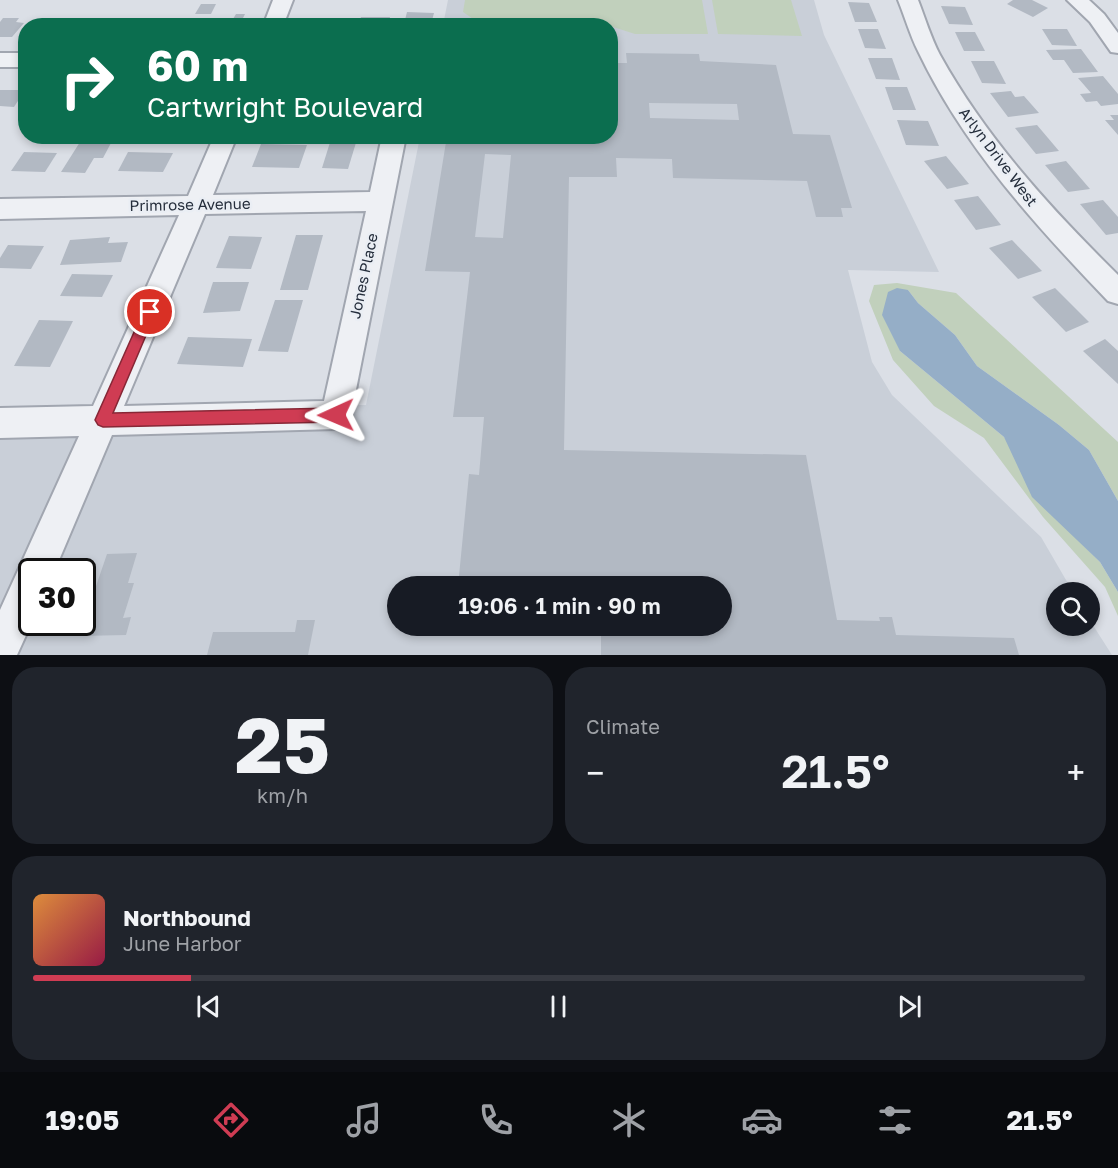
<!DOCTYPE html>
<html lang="en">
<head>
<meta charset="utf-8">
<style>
	body { margin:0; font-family:"Golos Text",sans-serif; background:#20242c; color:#f1f3f6; height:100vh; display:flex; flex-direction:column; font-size:22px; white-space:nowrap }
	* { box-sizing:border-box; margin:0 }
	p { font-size:20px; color:#9ea1a6 }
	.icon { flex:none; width:33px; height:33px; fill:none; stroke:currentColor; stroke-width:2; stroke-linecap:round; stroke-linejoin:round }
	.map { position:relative; height:655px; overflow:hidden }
	.details { display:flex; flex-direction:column; gap:12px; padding:12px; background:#0d0f14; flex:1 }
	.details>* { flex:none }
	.hud { position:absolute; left:18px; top:18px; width:600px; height:126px; border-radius:24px; box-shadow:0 3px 9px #0003; background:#0b6e4f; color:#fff; overflow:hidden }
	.tools { position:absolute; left:1046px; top:582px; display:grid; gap:12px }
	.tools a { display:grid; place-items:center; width:54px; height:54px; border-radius:50%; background:#171b24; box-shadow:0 3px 9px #0003; font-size:30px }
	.speed { position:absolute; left:18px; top:558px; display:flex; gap:12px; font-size:30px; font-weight:700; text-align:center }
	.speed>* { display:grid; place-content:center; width:78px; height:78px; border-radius:50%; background:#171b24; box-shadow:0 3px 9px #0003; line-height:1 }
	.speed .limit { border:3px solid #111; border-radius:9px; background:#fff; color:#111 }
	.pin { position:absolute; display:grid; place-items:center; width:51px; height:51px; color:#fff; margin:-26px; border:3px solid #fff; border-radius:50%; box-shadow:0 2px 6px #0007 }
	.me { position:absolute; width:66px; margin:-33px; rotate:269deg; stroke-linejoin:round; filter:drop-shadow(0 0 4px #0008) }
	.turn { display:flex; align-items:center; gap:21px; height:126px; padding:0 30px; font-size:27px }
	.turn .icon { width:78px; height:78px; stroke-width:2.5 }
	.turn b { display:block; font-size:42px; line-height:51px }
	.big { font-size:45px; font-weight:600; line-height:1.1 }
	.details .widget { flex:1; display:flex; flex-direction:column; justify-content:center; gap:9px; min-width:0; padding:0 21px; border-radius:24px; background:#20242c }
	.details .dial { align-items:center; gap:0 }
	.dial b { font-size:78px; line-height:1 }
	.song { display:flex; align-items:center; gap:18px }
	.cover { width:72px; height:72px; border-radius:9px; background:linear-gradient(135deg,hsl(30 70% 55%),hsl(340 70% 35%)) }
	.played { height:6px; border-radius:3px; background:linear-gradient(90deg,#cf3c53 15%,#363941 15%) }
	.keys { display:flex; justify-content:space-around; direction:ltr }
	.heat { display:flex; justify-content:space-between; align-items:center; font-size:33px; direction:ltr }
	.details .tiles { flex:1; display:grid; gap:12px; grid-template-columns:1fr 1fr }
	.widget:last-child { grid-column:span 2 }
	.trip { position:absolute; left:387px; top:576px; width:345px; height:60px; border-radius:30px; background:#171b24; box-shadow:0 3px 9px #0003; font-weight:600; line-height:60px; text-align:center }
	.menu { display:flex; height:96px; justify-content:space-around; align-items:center; background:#090b0e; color:#9ea1a6 }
	.menu .icon { width:42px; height:42px }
	.menu .current { color:#cf3c53 }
	.menu b { font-size:27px; color:#f1f3f6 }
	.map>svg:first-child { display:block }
</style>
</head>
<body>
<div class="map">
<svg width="1118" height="655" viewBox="0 0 1118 655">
	<rect width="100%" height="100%" fill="#dbdfe6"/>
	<path fill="#c9cfd8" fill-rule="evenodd" d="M448 0H814L824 35 939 272 848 270 872 362 892 395 1041 537 1073 592H1056V626H1089V619L1112 655H0V410L366 405 420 137 610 136V26L443 25ZM32 572H82V622H32ZM398 586H722V626H398Z"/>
	<g fill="#c1d0bc">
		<path d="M465 0H702L708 34H635L610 26 482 25 463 12Z"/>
		<path d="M712 0H791L802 36 718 34Z"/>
		<path d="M897 283 956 293 1118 442V501L1089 450 1059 425 977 366 955 335 918 303 908 290 900 351 1004 437 1070 532 1100 562 1118 592V616L1105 587 1043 517 984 438 934 406 893 360 869 301 874 285Z"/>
	</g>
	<path fill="#95aec7" d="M897 288 908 290 918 303 955 335 977 366 1059 425 1089 450 1118 501V592L1100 562 1032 497 1004 437 900 351 882 315 888 292Z"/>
	<g fill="#b2b9c3" fill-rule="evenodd">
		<path d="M1013 0H1032L1048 8 1033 17 1007 4Z"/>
		<path d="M848 2 869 3 877 22H855Z"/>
		<path d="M201 4H216L211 14H195Z"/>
		<path d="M941 6 965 7 973 25 949 24Z"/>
		<path d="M407 12 434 13 431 24H404Z"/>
		<path d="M236 14H245L239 26H211L215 18 233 19Z"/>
		<path d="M361 17H390L388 26H358Z"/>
		<path d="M3 18H19L16 22 24 23 12 37H0V22Z"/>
		<path d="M41 21H69L66 26H38Z"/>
		<path d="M130 21H155L152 26H127Z"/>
		<path d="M308 21 343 22 342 26H307Z"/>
		<path d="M85 22 112 23 110 26H83Z"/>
		<path d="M170 22H201L199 26H168Z"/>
		<path d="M858 29H878L886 49 865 48Z"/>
		<path d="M1042 29H1067L1077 46 1052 45Z"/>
		<path d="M955 32H975L985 51H964Z"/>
		<path d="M1081 49 1098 72 1073 73 1064 60H1053L1046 50Z"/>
		<path d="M626 53 699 54 700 61 776 65 793 134 830 135 852 208H841L843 217H816L807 181 673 178 672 159 616 158 617 177H569L564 450 806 455 837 620 880 621 879 617H892L896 635 1014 638 1019 655H601V626H722V586H458L469 474 479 475 484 417H453L470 272 425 271 447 136H610V63H627ZM649 103 737 104 739 120 650 118ZM485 154 511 155 503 238 475 237Z"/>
		<path d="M868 58H892L900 80 876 79Z"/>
		<path d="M971 61H994L1006 84 982 83Z"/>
		<path d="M1103 76 1118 94V104L1101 106 1097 101 1086 102 1080 94 1091 93 1078 78Z"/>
		<path d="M885 87H907L916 110H893Z"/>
		<path d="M0 90H25L14 107 0 106Z"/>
		<path d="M1011 91 1015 97 1024 96 1039 113 1008 117 990 93Z"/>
		<path d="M1110 115H1118V135L1105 120H1114Z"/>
		<path d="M897 120 928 121 939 146 906 145Z"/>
		<path d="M1037 125 1059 151 1036 154 1015 128Z"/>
		<path d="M332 136H358L348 169 322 168Z"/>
		<path d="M80 142 111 143 103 158H94L85 173 61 172Z"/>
		<path d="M261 144 307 145 299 168 252 167Z"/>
		<path d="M24 152 57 153 45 172 11 171Z"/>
		<path d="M128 152 173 153 163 172 118 171Z"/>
		<path d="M946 156 969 184 947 189 924 161Z"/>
		<path d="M1066 161 1090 189 1068 192 1045 165Z"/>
		<path d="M978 196 1001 225 976 230 954 200Z"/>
		<path d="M1103 200 1118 217V233L1106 235 1080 204Z"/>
		<path d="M296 235H323L308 290H280Z"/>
		<path d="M229 236 262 237 251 269 216 268Z"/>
		<path d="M110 237 108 243 128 242 121 262 60 265 70 240Z"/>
		<path d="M1012 240 1042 271 1018 279 989 248Z"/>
		<path d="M8 245 44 246 31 269 0 268V258Z"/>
		<path d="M72 274 113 275 102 297 60 296Z"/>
		<path d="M213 282H249L240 311 203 313Z"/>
		<path d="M1055 288 1089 322 1066 332 1032 297Z"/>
		<path d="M275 300H303L288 352 258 351Z"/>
		<path d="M39 320 73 321 50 367 14 366Z"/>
		<path d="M188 337 252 339 243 367 177 364Z"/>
		<path d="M1105 339 1118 351V384L1083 351Z"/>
		<path d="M137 553 128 583H134L123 618 131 617 126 635 79 636 107 554Z"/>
		<path d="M297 620H315L308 655H207L213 632H295Z"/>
	</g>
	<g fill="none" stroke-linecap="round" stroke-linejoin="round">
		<g stroke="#a1a6b0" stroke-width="4">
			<g id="minor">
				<path d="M273 0H293L283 26H263Z"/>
				<path d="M898 0H918C925 18 931 38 940 55 986 138 1051 209 1118 275V304L1108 301C1036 226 963 146 918 51 910 35 905 17 898 0Z"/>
				<path d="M1067 0H1089L1104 14 1118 33V53L1111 52 1090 22Z"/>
				<rect x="0" y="53" width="26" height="14"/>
				<path d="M214 136H237L213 195 370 192 382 136H406L351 415 347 425 336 429 112 435 54 572H32V622L17 655H0V610L79 436 0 438V408L93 406 179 215 0 219V199L188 196ZM366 211 324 401 124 406 205 214Z"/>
			</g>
		</g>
		<use href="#minor" fill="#eef0f4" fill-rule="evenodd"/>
	</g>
	<path fill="#cf3c53" stroke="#872736" stroke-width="1.5" d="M150 307 156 312 113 413 336 408 341 410 343 415 341 420 336 422 103 427 98 425 95 420 143 312Z"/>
	<g text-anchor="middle" stroke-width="5" stroke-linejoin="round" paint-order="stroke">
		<g font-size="15" fill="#252e3c" stroke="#eaeef4">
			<text transform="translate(998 157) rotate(53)" y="5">Arlyn Drive West</text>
			<text transform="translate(190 205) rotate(-1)" y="5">Primrose Avenue</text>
			<text transform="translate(364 276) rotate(-78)" y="5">Jones Place</text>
		</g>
	</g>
</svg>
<div class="tools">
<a><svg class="icon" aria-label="search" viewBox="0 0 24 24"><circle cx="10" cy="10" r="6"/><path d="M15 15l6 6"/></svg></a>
</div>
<div class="speed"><div class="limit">30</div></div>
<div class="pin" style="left:150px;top:312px;background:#d93025"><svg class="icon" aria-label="arrive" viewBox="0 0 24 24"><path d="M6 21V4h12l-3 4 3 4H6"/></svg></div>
<svg class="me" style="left:336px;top:415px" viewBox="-20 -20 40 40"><path d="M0-17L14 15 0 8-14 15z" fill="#cf3c53" stroke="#fff" stroke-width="4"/></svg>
<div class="trip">19:06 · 1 min · 90 m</div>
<div class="hud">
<div class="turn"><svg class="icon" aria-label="right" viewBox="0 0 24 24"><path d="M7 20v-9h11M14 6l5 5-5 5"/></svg><div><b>60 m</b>Cartwright Boulevard</div></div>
</div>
</div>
<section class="details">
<div class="tiles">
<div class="widget dial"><b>25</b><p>km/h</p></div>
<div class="widget"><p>Climate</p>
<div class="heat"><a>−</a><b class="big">21.5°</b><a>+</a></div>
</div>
<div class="widget">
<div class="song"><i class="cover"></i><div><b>Northbound</b><p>June Harbor</p></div></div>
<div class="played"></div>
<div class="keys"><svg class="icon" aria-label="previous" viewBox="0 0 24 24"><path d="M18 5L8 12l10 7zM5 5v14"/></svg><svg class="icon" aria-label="pause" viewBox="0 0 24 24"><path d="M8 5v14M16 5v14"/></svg><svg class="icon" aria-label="next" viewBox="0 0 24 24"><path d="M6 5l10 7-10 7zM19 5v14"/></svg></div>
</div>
</div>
</section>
<nav class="menu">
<b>19:05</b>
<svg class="icon current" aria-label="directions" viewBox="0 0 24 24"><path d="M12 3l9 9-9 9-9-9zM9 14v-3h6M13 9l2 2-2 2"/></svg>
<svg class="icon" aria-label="music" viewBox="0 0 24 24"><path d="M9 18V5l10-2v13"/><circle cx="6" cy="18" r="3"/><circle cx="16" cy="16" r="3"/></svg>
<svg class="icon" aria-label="phone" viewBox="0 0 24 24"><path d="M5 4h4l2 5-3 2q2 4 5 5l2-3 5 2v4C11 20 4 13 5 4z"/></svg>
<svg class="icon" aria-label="climate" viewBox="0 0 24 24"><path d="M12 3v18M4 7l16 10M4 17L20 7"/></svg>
<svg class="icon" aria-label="car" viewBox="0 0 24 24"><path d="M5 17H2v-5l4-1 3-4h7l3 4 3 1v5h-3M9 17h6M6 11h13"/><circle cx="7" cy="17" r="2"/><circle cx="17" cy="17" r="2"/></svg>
<svg class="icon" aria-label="filters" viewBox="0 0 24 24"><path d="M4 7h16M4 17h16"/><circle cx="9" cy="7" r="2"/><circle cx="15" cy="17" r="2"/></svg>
<b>21.5°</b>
</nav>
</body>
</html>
